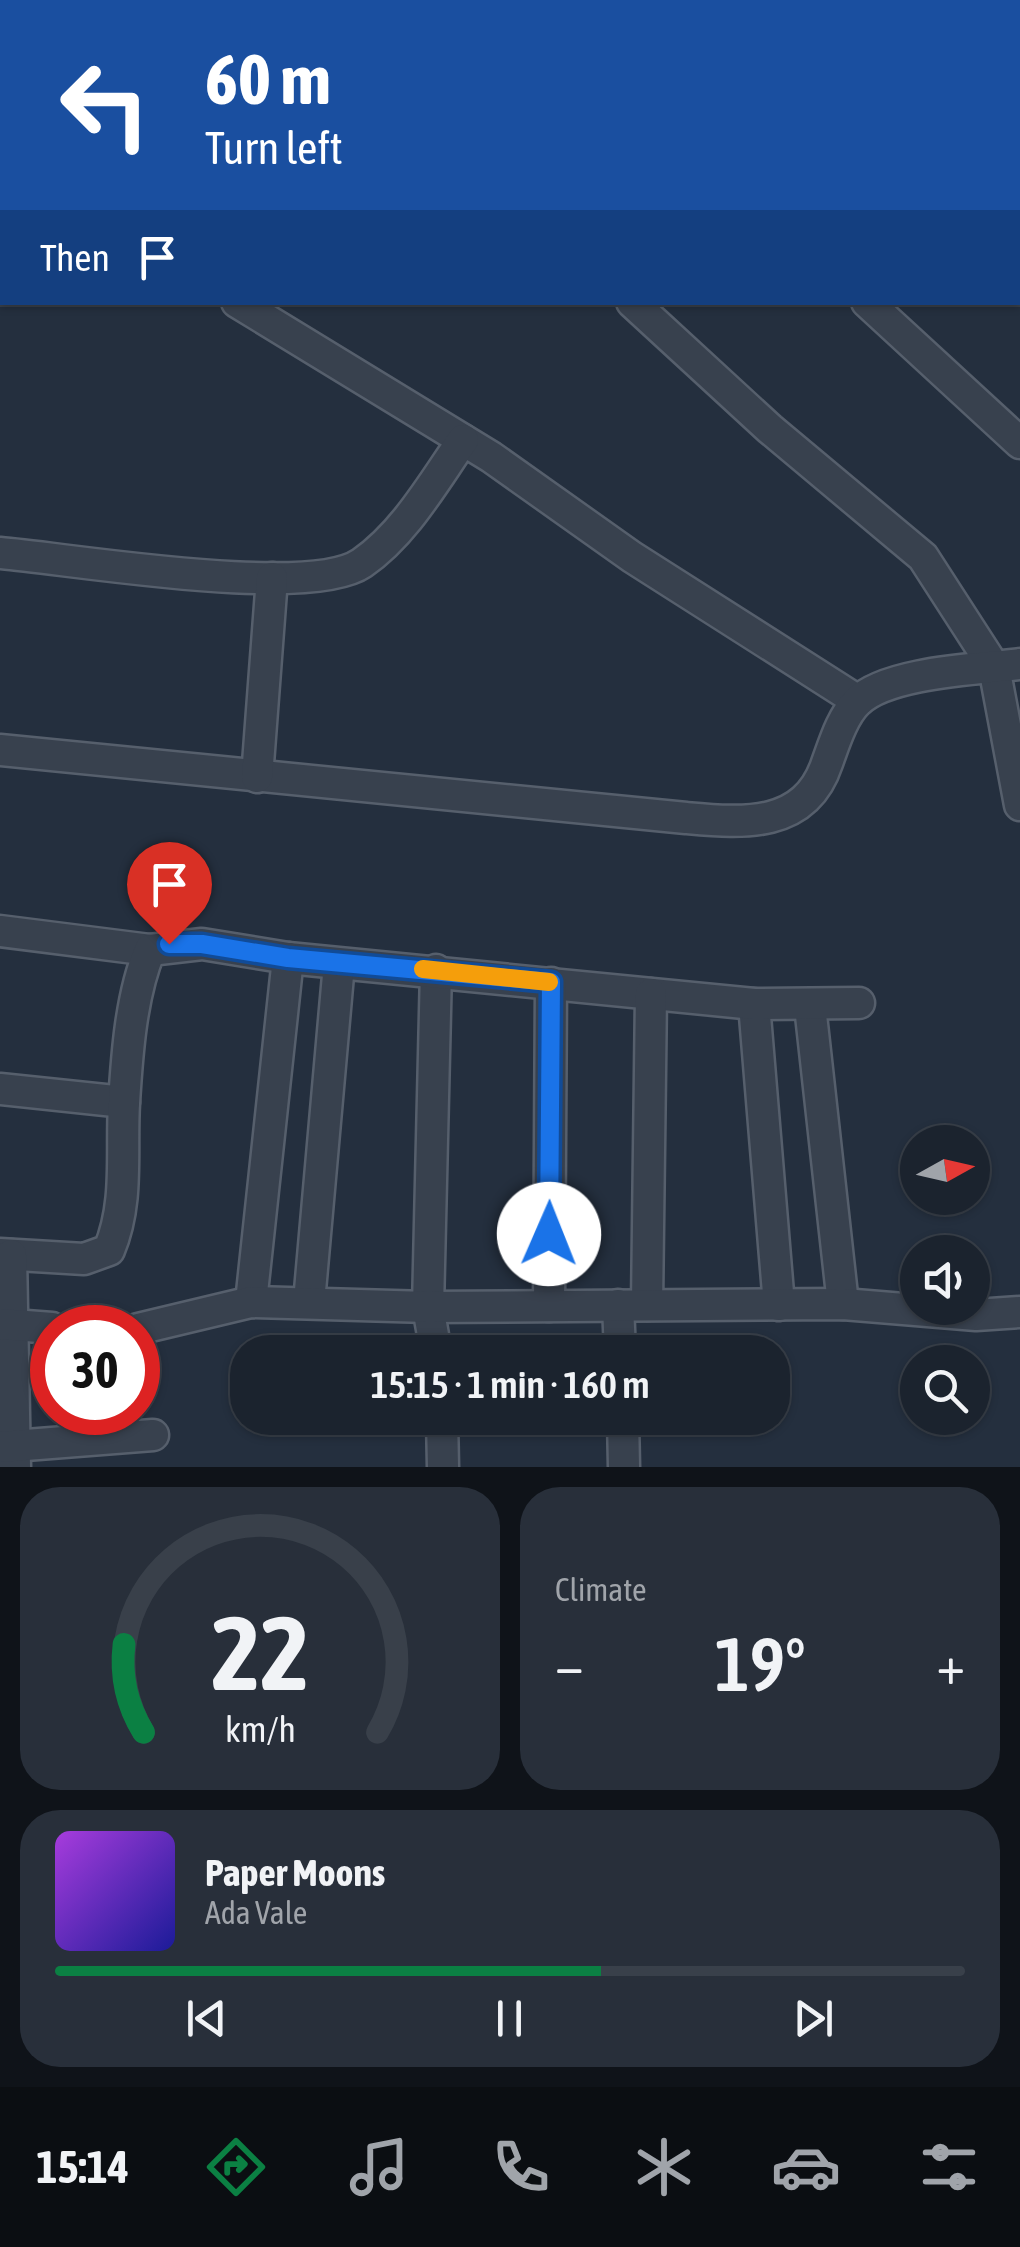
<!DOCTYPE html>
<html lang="en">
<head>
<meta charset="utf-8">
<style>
	body { margin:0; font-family:"Asap Condensed",sans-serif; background:#282f3a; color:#f1f3f6; height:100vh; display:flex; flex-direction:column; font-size:38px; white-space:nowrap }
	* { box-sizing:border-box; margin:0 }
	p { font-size:32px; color:#a0a4aa }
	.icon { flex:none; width:55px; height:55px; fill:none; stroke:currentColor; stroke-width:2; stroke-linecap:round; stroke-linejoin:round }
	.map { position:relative; height:1467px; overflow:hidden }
	.details { display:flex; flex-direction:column; gap:20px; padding:20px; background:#0f1319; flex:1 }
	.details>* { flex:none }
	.top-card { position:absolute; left:0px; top:0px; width:1020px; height:305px; box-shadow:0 2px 8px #0004,0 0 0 2px #39404a; background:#1a4fa0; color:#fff; overflow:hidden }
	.needle { width:65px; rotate:82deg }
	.controls { position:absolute; left:900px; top:1125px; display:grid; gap:20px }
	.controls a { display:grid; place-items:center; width:90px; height:90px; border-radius:50%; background:#1b232e; box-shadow:0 2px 8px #0004,0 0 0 2px #39404a; font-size:50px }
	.speed { position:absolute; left:30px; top:1305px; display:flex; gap:20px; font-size:50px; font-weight:700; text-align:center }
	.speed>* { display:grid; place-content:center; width:130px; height:130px; border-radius:50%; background:#1b232e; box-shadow:0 2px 8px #0004,0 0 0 2px #39404a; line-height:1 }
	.speed .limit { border:15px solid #d22; background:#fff; color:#111 }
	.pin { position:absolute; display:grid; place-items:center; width:85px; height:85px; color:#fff; margin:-102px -42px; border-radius:50% 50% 50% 0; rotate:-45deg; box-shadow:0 0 10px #0007 }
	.pin .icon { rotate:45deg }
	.me { position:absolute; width:110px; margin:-55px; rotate:1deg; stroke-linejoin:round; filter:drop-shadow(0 0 8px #0008) }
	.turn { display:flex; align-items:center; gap:35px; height:210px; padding:0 40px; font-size:45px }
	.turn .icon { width:130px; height:130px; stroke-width:2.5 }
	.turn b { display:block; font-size:70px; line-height:85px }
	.then { display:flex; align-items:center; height:95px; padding:0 40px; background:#0003; gap:20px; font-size:38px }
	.big { font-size:75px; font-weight:600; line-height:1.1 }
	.details .card { flex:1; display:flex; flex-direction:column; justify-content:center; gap:15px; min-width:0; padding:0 35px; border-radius:40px; background:#282f3a }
	.details .dial { align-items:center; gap:0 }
	.dial svg { height:260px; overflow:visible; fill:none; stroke:#39404a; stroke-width:7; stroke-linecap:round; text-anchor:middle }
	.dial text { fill:#f1f3f6; stroke:none }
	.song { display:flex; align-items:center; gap:30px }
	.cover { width:120px; height:120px; border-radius:15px; background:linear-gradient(135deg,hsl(280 70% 55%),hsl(240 70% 35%)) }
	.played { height:10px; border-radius:5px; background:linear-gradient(90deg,#0b8043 60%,#39404a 60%) }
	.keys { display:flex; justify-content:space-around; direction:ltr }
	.heat { display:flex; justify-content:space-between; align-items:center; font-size:55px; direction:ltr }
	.details .tiles { flex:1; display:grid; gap:20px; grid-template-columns:1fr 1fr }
	.card:last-child { grid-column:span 2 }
	.trip { position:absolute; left:230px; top:1335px; width:560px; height:100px; border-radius:40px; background:#1b232e; box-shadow:0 2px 8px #0004,0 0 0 2px #39404a; font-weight:600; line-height:100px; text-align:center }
	.tab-bar { display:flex; height:160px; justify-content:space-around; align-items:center; background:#0b0e12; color:#a0a4aa }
	.tab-bar .icon { width:70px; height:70px }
	.tab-bar .active { color:#0b8043 }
	.tab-bar b { font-size:45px; color:#f1f3f6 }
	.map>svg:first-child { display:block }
</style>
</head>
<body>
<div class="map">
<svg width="1020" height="1467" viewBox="0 0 1020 1467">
	<rect width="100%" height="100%" fill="#242f3e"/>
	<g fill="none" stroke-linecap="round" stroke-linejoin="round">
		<g stroke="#565f6c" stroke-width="35">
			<g id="minor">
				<path d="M579 0 581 2"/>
				<path d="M527 2 534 0"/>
				<path d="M0 61 2 64"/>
				<path d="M1018 123 1020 125"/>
				<path d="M1018 258 1020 260"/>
				<path d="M237 302 491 457 632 557 858 701"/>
				<path d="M632 302 770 429 923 557 994 667 1020 805"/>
				<path d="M867 302 1020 443"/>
				<path d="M0 553C72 559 309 600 362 563 405 533 433 483 463 440"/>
				<path d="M0 750 686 818C743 823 805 829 827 763 834 744 842 717 857 702 887 672 979 669 1020 664"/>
				<path d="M257 777 272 578"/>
				<path d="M0 931 150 950"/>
				<path d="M436 970 428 1307 436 1352"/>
				<path d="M754 1004 779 1305"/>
				<path d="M810 1006 843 1304"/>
				<path d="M0 1089 124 1102"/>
				<path d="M0 1254 84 1259 109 1250C129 1202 121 1153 124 1103 127 1054 131 995 150 950L202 944 288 958 754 1004 859 1003"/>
				<path d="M11 1255 15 1467"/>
				<path d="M251 1302 288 958"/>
				<path d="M309 1302 339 964"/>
				<path d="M618 1305 620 1352"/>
				<path d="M647 1305 651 994"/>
				<path d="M549 1306 551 983"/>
				<path d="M0 1324 52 1328"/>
				<path d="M138 1329 251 1302 428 1307 843 1304 976 1315 1020 1312"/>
				<path d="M442 1418 443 1467"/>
				<path d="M623 1418 624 1467"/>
				<path d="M0 1447 153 1435"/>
			</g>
		</g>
		<use href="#minor" stroke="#38414e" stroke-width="30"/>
	</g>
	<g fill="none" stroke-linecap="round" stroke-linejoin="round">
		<g stroke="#114b97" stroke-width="25">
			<path id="route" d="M169 944H202L288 958 551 982 549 1234"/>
		</g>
		<use href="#route" stroke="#1a73e8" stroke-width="18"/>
		<path stroke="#f59e0b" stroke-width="18" d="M423 969 549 982"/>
	</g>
</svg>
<div class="controls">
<a><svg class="needle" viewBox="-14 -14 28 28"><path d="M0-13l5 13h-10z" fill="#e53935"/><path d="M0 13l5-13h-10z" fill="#a0a4aa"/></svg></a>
<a><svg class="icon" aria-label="sound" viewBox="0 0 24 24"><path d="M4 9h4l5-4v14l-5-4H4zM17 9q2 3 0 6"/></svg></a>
<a><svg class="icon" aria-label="search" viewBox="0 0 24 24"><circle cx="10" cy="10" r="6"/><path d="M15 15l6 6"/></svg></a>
</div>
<div class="speed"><div class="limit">30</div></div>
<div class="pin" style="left:169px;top:944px;background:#d93025"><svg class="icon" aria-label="arrive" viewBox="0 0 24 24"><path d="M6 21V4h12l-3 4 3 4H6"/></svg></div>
<svg class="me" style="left:549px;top:1234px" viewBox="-20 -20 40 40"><circle r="19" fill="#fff"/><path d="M0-13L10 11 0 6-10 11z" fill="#1a73e8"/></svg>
<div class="trip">15:15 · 1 min · 160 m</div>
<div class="top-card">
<div class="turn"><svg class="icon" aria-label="left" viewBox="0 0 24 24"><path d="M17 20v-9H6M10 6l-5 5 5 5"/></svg><div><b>60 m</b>Turn left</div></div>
<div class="then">Then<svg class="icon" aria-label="arrive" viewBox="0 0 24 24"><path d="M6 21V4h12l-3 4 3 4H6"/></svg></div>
</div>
</div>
<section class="details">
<div class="tiles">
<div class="card dial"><svg viewBox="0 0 100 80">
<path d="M14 69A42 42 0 1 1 86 69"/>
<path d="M14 69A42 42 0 0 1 8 42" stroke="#0b8043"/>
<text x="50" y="56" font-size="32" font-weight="700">22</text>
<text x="50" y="72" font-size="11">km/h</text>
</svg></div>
<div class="card"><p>Climate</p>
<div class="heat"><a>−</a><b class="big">19°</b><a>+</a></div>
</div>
<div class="card">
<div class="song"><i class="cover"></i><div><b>Paper Moons</b><p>Ada Vale</p></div></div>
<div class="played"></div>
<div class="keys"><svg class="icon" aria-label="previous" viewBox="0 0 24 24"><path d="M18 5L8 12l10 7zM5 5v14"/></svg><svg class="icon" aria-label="pause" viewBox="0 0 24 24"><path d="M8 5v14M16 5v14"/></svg><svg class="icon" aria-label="next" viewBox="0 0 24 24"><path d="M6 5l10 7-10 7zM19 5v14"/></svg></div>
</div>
</div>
</section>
<nav class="tab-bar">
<b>15:14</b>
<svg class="icon active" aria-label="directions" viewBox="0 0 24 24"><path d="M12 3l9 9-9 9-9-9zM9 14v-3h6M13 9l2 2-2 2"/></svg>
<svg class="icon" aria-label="music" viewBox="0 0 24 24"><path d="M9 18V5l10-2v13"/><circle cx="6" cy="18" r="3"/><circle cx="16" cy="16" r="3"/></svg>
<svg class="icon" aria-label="phone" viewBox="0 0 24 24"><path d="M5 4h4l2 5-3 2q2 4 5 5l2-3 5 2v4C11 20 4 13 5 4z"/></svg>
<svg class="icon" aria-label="climate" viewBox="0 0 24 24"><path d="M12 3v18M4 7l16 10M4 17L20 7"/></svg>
<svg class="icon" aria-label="car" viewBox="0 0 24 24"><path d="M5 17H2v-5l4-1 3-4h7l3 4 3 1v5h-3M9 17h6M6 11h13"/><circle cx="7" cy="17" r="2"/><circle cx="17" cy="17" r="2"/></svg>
<svg class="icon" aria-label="filters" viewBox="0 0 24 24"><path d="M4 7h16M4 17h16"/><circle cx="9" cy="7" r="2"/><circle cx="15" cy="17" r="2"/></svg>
</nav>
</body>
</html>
